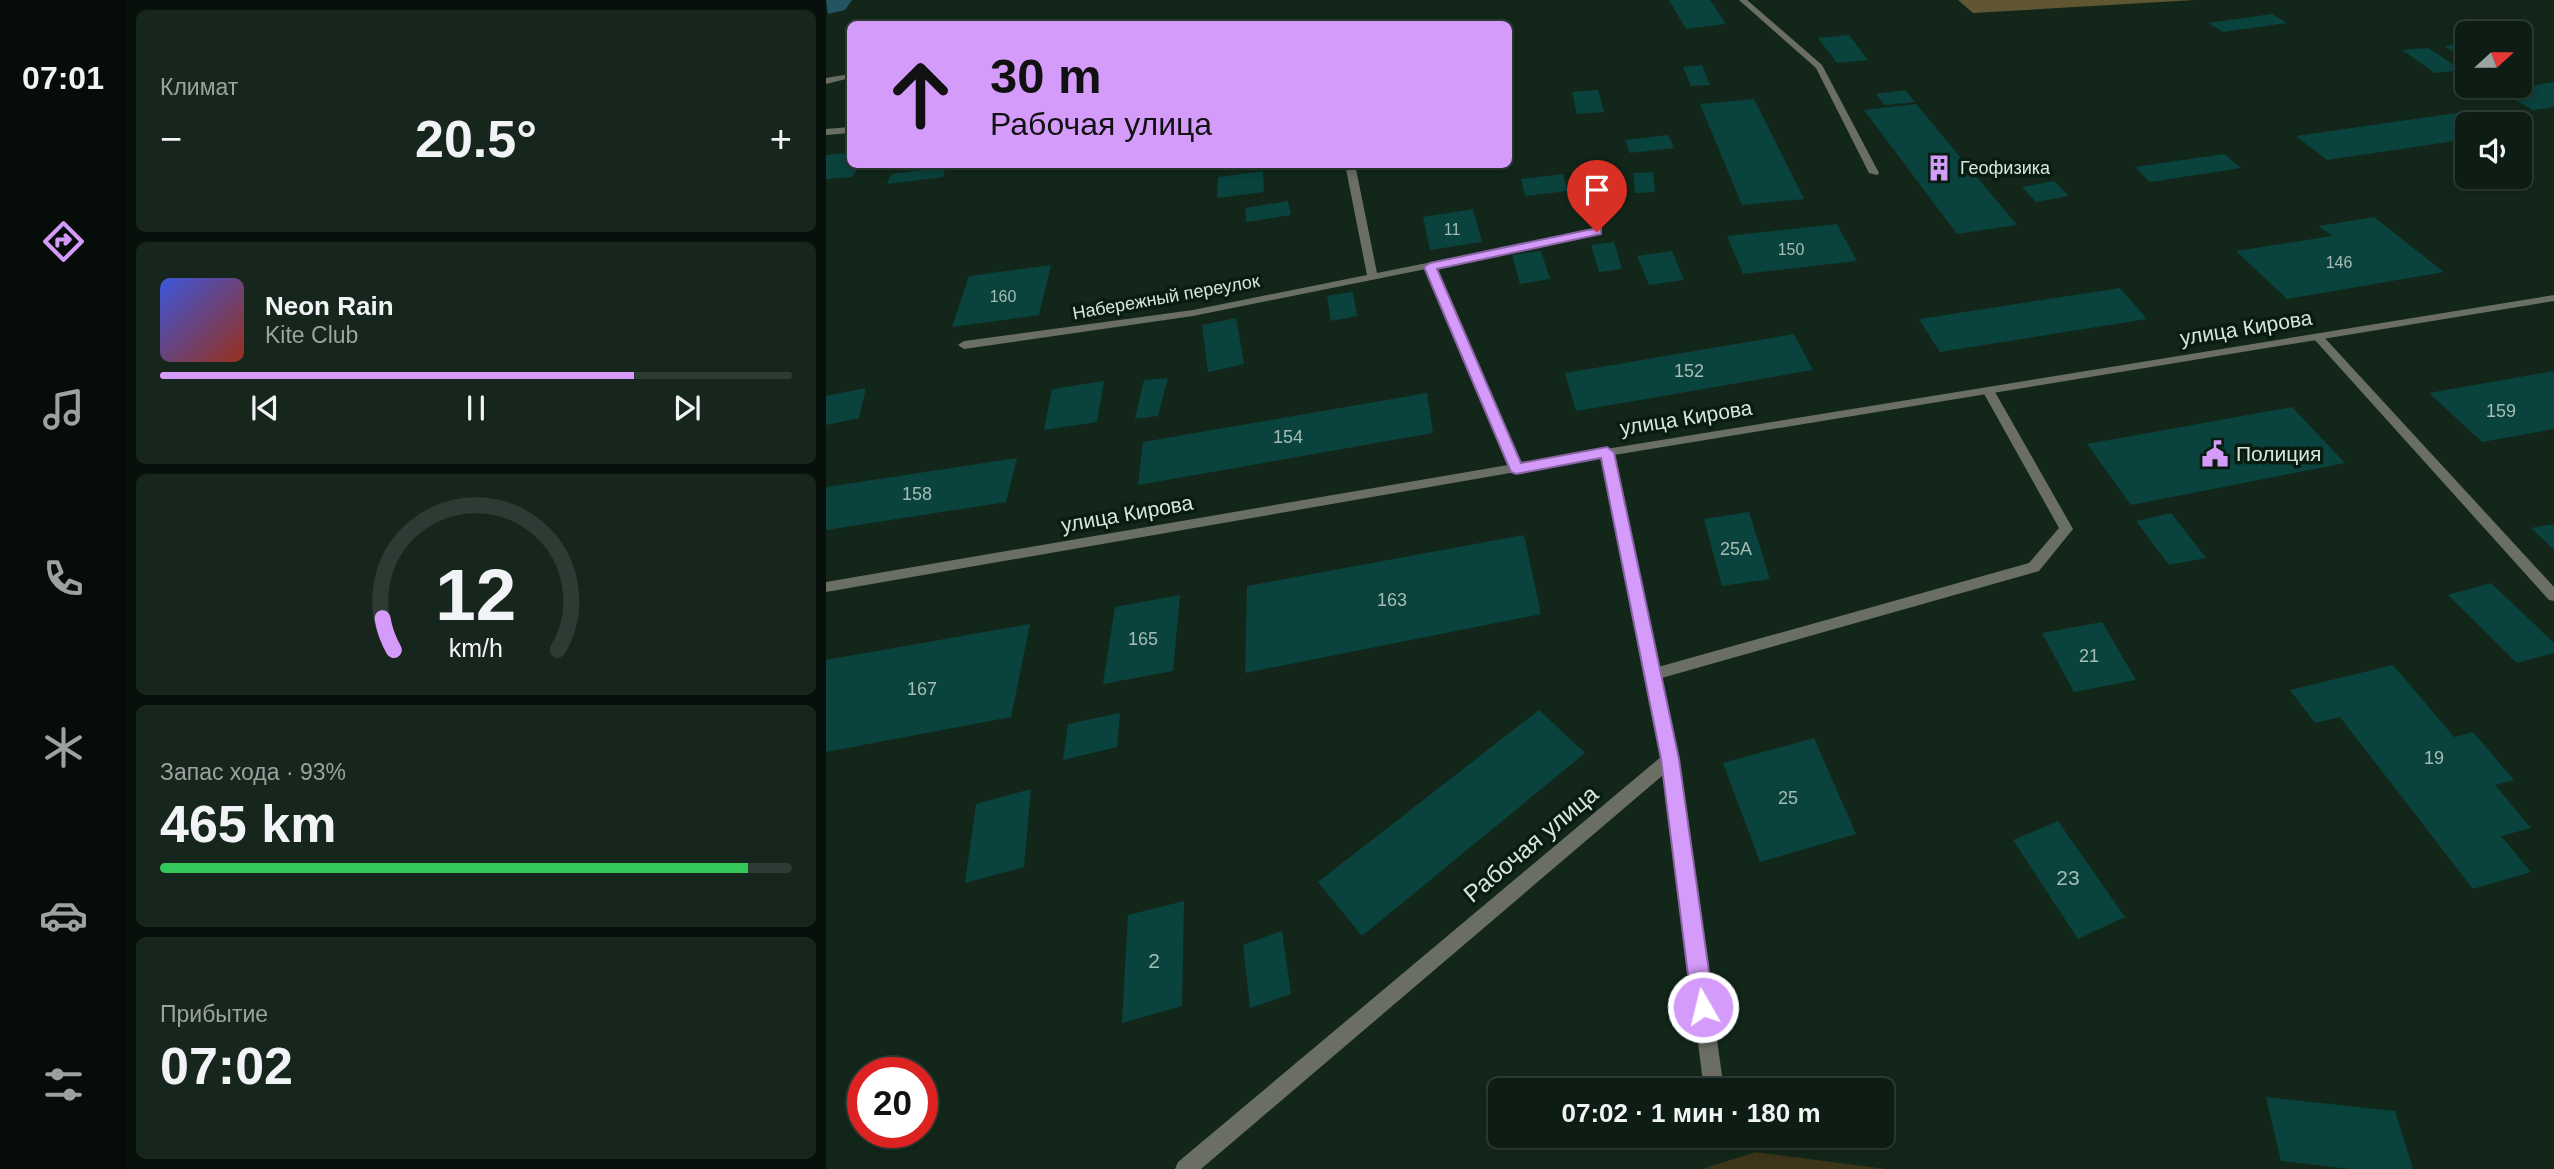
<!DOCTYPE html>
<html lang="ru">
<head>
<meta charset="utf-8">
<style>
	body { margin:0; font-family:Arial,sans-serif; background:#17261d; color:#f1f3f6; height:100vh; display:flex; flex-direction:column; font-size:26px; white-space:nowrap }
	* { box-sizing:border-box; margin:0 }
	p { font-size:23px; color:#9ba2a0 }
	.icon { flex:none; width:38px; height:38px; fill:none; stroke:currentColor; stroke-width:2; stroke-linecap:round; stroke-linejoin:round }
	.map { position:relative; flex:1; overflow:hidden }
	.side { display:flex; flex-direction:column; gap:10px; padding:10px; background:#08100b; width:700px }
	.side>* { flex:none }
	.banner { position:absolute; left:21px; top:21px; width:665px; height:147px; border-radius:10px; box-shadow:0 4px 10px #0003,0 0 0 2px #2e3b34; background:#d59bfb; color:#111; overflow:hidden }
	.needle { width:46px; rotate:69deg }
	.controls { position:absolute; left:1629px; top:21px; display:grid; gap:14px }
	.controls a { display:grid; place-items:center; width:77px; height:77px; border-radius:10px; background:#0e1d14; box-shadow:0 4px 10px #0003,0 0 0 2px #2e3b34; font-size:35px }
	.speed { position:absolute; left:21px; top:1057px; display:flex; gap:14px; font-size:35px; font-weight:700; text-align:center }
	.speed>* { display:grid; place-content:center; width:91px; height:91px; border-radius:50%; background:#0e1d14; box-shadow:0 4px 10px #0003,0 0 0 2px #2e3b34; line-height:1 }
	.speed .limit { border:10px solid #d22; background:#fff; color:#111 }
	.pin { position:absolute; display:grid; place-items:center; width:60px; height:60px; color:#fff; margin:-72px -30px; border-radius:50% 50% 50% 0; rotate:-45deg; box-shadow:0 0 7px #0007 }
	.pin .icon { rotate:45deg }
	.me { position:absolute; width:77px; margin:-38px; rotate:352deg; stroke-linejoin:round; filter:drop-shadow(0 0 5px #0008) }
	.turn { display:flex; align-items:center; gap:24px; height:147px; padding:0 28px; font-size:32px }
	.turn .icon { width:91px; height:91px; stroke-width:2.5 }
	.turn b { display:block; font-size:49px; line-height:60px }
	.big { font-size:52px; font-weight:600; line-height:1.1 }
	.side .card { flex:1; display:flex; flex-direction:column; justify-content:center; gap:10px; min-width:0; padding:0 24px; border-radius:10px; background:#17261d }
	.side .dial { align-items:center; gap:0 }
	.dial svg { height:182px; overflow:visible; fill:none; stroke:#2e3b34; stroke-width:7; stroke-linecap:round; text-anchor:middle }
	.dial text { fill:#f1f3f6; stroke:none }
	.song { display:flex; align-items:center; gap:21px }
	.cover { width:84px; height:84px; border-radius:10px; background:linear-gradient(135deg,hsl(230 70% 55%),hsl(10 70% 35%)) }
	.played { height:7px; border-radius:4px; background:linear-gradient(90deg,#d59bfb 75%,#2e3b34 75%) }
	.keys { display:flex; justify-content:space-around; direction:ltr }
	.heat { display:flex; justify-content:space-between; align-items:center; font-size:38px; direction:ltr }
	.charge { height:10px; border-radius:5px; background:linear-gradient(90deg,#34c759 93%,#2e3b34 0) }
	.trip { position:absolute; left:662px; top:1078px; width:406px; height:70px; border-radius:10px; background:#0e1d14; box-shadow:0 4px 10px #0003,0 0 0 2px #2e3b34; font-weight:600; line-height:70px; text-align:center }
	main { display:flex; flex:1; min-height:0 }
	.menu { display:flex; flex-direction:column; width:126px; justify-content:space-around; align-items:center; background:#060c08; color:#9ba2a0 }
	.menu .icon { width:49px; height:49px }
	.menu .current { color:#d59bfb }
	.menu b { font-size:32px; color:#f1f3f6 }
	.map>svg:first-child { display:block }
</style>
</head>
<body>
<main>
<nav class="menu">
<b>07:01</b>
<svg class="icon current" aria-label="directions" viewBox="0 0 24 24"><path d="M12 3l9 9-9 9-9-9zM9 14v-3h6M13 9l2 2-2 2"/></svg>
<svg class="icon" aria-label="music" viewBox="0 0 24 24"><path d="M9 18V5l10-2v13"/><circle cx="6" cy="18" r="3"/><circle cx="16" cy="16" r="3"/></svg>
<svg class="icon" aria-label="phone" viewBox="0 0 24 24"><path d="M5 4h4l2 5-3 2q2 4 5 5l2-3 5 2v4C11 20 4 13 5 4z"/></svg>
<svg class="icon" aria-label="climate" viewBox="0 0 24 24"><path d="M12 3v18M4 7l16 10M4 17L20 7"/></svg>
<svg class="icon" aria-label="car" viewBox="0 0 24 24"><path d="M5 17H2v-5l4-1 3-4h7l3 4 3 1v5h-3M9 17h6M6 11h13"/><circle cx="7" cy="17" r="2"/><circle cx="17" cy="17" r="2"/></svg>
<svg class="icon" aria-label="filters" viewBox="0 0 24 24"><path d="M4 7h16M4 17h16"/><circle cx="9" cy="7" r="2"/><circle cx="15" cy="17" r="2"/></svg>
</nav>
<section class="side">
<div class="card"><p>Климат</p>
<div class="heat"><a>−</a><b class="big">20.5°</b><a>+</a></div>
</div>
<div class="card">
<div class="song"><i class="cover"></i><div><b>Neon Rain</b><p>Kite Club</p></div></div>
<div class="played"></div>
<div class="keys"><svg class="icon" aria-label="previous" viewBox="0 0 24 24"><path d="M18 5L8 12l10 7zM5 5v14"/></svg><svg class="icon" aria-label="pause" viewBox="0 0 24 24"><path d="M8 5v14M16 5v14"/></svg><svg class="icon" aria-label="next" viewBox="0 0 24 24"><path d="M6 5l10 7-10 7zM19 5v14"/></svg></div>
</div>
<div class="card dial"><svg viewBox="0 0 100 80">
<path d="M14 69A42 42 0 1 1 86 69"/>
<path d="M14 69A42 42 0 0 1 9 55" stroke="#d59bfb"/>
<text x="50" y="56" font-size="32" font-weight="700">12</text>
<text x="50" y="72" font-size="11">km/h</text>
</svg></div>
<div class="card"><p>Запас хода · 93%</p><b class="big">465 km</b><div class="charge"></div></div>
<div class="card"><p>Прибытие</p><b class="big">07:02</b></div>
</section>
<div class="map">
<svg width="1728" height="1169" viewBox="0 0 1728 1169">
	<rect width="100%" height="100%" fill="#12271a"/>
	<path fill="#3d351a" d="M930 1152 1060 1169H876Z"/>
	<path fill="#615632" d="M1132 0H1369L1147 13Z"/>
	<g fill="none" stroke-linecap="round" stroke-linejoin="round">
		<path fill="#255461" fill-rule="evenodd" d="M0 0H26L19 10 2 14Z"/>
	</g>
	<g fill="#0a423d">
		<path d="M843 0H884L900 24 860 29Z"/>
		<path d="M1446 14 1461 23 1397 32 1382 23Z"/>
		<path d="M1023 35 1042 60 1011 63 992 38Z"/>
		<path d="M1633 44 1642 49V61L1618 46Z"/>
		<path d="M1602 48 1636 70 1609 73 1576 50Z"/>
		<path d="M876 65 884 85 865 86 857 67Z"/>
		<path d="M1728 82V107L1707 110 1673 91Z"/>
		<path d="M772 90 778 112 751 114 746 92Z"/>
		<path d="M1079 90 1089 102 1059 105 1050 94Z"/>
		<path d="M928 99 978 199 916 205 874 104Z"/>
		<path d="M1090 104 1191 225 1131 234 1038 110Z"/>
		<path d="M1651 110 1674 124H1642V139L1501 160 1470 136Z"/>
		<path d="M842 135 848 148 804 153 799 140Z"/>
		<path d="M24 153V164H34L26 177 0 179V155Z"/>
		<path d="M1398 154 1415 168 1324 182 1309 167Z"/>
		<path d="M120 167 117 177 61 184 65 174Z"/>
		<path d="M437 171 438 192 391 198 392 177Z"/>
		<path d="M827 172 829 192 809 193 807 173Z"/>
		<path d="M737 174 742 191 699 196 695 179Z"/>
		<path d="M1228 181 1243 196 1210 202 1196 187Z"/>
		<path d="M462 201 465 215 420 222 419 208Z"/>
		<path d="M647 209 656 242 604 250 597 217Z"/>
		<path d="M1548 217 1618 272 1461 299 1410 251 1506 236 1493 226Z"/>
		<path d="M1011 224 1031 261 917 274 901 236Z"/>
		<path d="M788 242 796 269 773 272 765 245Z"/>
		<path d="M715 251 724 279 694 284 686 255Z"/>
		<path d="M846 251 858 280 823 285 811 256Z"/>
		<path d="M225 265 213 315 126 327 143 276Z"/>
		<path d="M1294 288 1321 319 1114 352 1093 319Z"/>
		<path d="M527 292 531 316 505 321 501 296Z"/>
		<path d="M410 318 418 364 382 372 376 325Z"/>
		<path d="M968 334 987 370 750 411 739 373Z"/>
		<path d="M1728 371V429L1656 442 1603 393Z"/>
		<path d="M342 378 332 416 309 419 318 380Z"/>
		<path d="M278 381 271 422 218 430 226 389Z"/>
		<path d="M40 388 33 418 0 425V396Z"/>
		<path d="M601 393 607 433 312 485 317 442Z"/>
		<path d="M1466 407 1519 463 1305 505 1261 444Z"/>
		<path d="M191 458 180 502 0 530V487Z"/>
		<path d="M923 512 944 579 896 586 878 519Z"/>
		<path d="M1345 513 1380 558 1343 565 1310 521Z"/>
		<path d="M1728 524V550L1705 528Z"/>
		<path d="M698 535 715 614 419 673 421 586Z"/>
		<path d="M1665 583 1728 643V653L1691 663 1622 595Z"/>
		<path d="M354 595 347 671 277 684 289 607Z"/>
		<path d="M1276 622 1310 680 1248 692 1216 633Z"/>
		<path d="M204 624 185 717 0 752V660Z"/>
		<path d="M1567 665 1628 737 1647 732 1688 780 1669 785 1705 828 1675 836 1705 872 1647 889 1514 717 1489 723 1464 690Z"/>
		<path d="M713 710 759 753 536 936 492 882Z"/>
		<path d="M294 713 291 747 237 760 242 724Z"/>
		<path d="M988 738 1030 834 934 862 897 763Z"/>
		<path d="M205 789 198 867 139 883 150 804Z"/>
		<path d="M1232 821 1299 917 1252 939 1187 840Z"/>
		<path d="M358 901 356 1006 296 1023 302 915Z"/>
		<path d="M456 931 465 994 424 1008 417 945Z"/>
		<path d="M1440 1097 1569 1111 1587 1169H1524L1455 1161Z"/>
	</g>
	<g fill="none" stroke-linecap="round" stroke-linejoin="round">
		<g fill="#6a6e63" fill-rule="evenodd">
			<path d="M913 0H921L996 65 1053 173 1051 175 1043 173 990 68Z"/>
			<path d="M24 74V78L0 84V78Z"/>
			<path d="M1492 334 1496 335 1728 587V601L1723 600 1488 339 1486 337Z"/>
			<path d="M1163 388 1169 392 1247 529 1213 571 825 681 820 679 817 675 820 671 825 669 1203 563 1233 528 1157 392Z"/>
			<path d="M844 752 850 754 852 759 898 1090H878L836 759 838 754Z"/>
		</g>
		<g fill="#6a6e63" fill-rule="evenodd">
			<path d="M24 127V133L0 135V129Z"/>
			<path d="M519 164H529L551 273 771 229 776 232 771 235 609 268 694 463 1728 295V301L788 455 852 759 850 764 375 1169H349L352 1162 836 756 776 457 0 592V582L682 465 600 269 367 316 138 349 132 345 138 341 367 310 541 275Z"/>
		</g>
	</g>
	<path fill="#d59bfb" stroke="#8a65a3" stroke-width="2" d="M771 228 775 229V234L611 269 695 463 781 447 788 452 853 759 888 1007 885 1015 877 1018 870 1015 866 1007 835 759 775 458 690 474 685 472 598 267 604 263Z"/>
	<defs>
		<g id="building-bare" transform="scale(2.1)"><path d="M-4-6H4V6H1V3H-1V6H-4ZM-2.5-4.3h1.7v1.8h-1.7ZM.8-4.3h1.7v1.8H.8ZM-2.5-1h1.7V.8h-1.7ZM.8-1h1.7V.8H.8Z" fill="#d59bfb" stroke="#081d11" stroke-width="2.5" paint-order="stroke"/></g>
		<g id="civic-bare" transform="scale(2.1)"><path d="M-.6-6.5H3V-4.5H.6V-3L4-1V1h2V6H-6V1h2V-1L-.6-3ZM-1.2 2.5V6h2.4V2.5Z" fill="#d59bfb" stroke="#081d11" stroke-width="2.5" paint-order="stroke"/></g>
	</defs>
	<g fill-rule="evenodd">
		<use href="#building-bare" x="1113" y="168"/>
		<use href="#civic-bare" x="1389" y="454"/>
	</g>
	<g text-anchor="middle" stroke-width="7" stroke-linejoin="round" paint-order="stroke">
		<g font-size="16" fill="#a5bdb5">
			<text x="626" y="235">11</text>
			<text x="965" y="255">150</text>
			<text x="1513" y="268">146</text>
			<text x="177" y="302">160</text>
		</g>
		<g font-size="18" fill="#d9e6dd" stroke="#081d11" text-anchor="start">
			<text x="1134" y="174">Геофизика</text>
		</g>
		<g font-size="18" fill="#d9e6dd" stroke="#081d11">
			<text transform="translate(340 297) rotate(-10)" y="6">Набережный переулок</text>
		</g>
		<g font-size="18" fill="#a5bdb5">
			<text x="863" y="377">152</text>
			<text x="1675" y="417">159</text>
			<text x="462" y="443">154</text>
			<text x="91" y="500">158</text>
			<text x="910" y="555">25А</text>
			<text x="566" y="606">163</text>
			<text x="317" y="645">165</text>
			<text x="1263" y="662">21</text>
			<text x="96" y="695">167</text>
			<text x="1608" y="764">19</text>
			<text x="962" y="804">25</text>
		</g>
		<g font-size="21" fill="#d9e6dd" stroke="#081d11">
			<text transform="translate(1420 328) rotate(-9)" y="7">улица Кирова</text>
			<text transform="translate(860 418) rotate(-9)" y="7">улица Кирова</text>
			<text transform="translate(301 514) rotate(-10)" y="7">улица Кирова</text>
		</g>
		<g font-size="21" fill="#d9e6dd" stroke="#081d11" text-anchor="start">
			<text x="1410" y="461">Полиция</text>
		</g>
		<g font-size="21" fill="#a5bdb5">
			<text x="1242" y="885">23</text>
			<text x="328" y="968">2</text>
		</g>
		<g font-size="24" fill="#d9e6dd" stroke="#081d11">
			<text transform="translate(705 844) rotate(-40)" y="8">Рабочая улица</text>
		</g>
	</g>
</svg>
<div class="controls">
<a><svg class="needle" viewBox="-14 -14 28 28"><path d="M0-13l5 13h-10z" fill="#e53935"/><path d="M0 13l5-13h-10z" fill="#9ba2a0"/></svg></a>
<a><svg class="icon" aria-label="sound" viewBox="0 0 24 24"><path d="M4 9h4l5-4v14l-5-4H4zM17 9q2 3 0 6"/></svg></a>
</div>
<div class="speed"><div class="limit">20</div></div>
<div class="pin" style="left:771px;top:232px;background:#d93025"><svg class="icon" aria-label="arrive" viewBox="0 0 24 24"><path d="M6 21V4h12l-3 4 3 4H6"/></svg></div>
<svg class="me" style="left:877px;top:1007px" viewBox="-20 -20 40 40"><circle r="17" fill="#d59bfb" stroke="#fff" stroke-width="3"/><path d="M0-11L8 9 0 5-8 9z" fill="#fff"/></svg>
<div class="trip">07:02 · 1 мин · 180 m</div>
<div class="banner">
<div class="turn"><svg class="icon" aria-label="ahead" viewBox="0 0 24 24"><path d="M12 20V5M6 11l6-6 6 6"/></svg><div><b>30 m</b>Рабочая улица</div></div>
</div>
</div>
</main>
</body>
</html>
